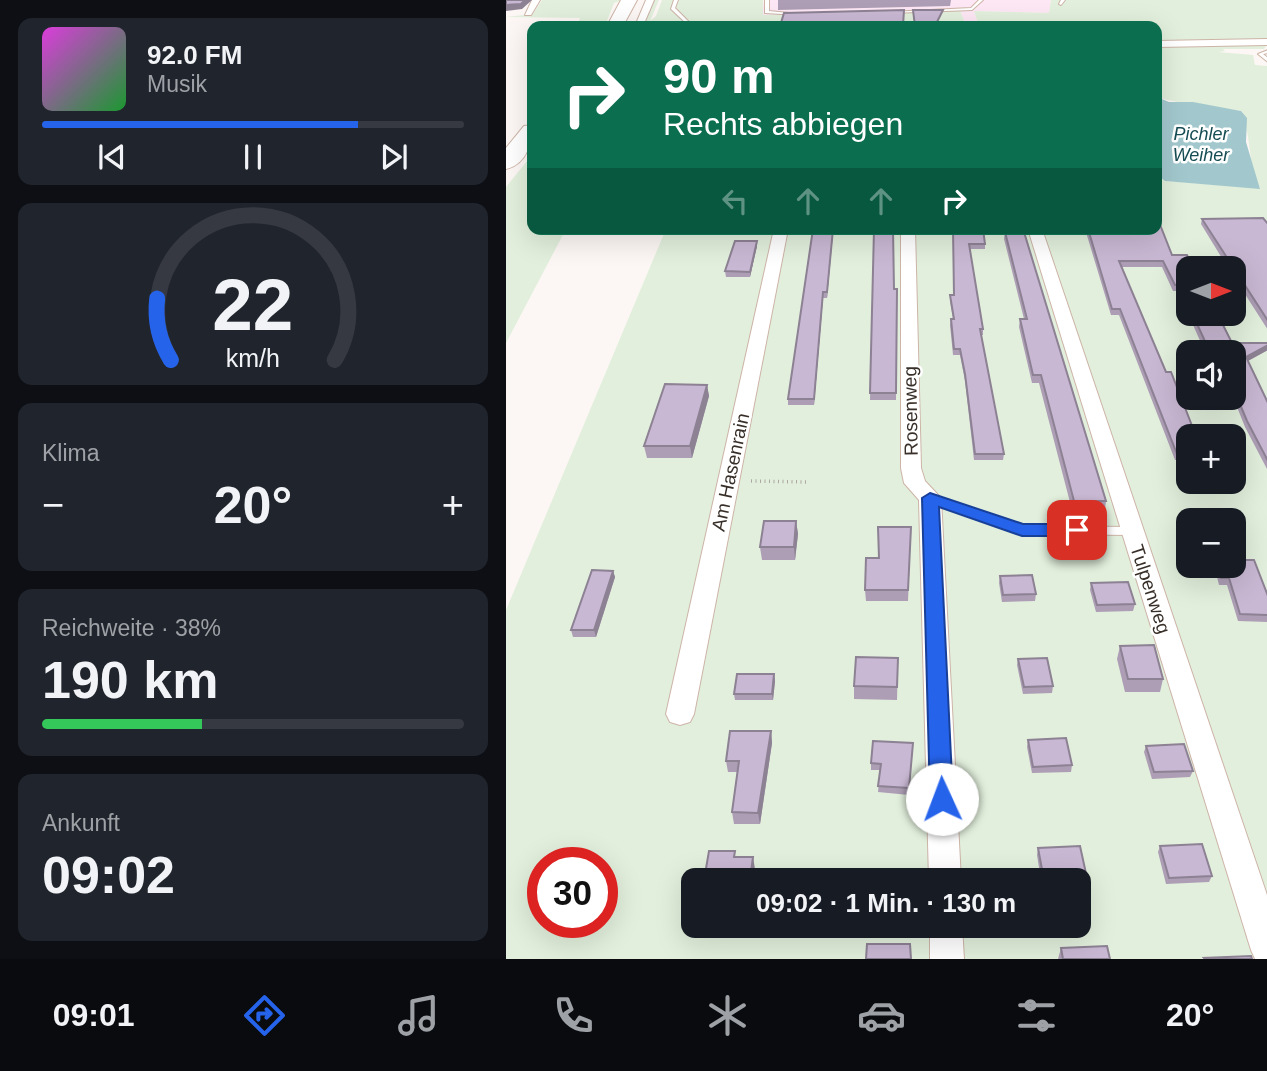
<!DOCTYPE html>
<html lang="de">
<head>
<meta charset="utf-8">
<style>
	body { margin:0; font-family:Helvetica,sans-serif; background:#20242c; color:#f1f3f6; height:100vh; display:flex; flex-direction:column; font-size:26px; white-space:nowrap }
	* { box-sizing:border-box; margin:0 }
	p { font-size:23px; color:#9ea1a6 }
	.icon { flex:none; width:38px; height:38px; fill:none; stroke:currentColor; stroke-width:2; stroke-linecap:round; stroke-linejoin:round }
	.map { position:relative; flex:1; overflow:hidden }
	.sheet { display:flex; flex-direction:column; gap:18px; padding:18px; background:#0d0f14; width:506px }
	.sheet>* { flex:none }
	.hud { position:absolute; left:21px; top:21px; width:635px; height:214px; border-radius:14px; box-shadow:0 7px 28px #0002; background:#0b6e4f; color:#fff; overflow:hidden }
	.needle { width:46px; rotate:90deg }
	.tools { position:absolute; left:670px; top:256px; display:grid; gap:14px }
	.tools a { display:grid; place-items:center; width:70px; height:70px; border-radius:14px; background:#171b24; box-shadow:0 7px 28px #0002; font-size:35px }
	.speed { position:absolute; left:21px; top:847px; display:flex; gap:14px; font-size:35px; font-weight:700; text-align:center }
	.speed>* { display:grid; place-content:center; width:91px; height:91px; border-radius:50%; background:#171b24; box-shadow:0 7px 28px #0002; line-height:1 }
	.speed .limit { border:10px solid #d22; background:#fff; color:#111 }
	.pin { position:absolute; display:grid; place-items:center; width:60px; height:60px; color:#fff; margin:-30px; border-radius:14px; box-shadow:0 4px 10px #0006 }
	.me { position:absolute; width:77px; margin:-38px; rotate:358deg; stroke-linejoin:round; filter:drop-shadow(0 0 5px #0008) }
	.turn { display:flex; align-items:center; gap:24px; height:147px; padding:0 21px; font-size:32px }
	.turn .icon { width:91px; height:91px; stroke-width:2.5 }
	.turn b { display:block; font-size:49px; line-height:60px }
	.lanes { display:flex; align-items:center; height:66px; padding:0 21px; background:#0003; justify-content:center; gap:35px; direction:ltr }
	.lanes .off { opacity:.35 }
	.big { font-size:52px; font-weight:800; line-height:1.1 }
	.sheet .card { flex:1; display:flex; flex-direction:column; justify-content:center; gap:10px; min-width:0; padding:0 24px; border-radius:14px; background:#20242c }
	.sheet .dial { align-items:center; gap:0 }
	.dial svg { height:182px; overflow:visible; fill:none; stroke:#363941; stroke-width:7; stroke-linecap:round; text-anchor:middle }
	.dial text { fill:#f1f3f6; stroke:none }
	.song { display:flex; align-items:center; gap:21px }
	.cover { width:84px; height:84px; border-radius:10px; background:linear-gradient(135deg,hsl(300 70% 55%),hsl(130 70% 35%)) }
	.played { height:7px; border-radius:4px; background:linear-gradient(90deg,#2563eb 75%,#363941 75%) }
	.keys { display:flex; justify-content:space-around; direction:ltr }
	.heat { display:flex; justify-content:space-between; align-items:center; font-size:38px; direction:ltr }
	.charge { height:10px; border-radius:5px; background:linear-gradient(90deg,#34c759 38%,#363941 0) }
	.trip { position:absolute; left:175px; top:868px; width:410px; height:70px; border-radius:14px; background:#171b24; box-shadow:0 7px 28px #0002; font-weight:800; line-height:70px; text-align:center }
	.dock { display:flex; height:112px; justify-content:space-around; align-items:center; background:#090b0e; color:#9ea1a6 }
	.dock .icon { width:49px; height:49px }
	.dock .selected { color:#2563eb }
	.dock b { font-size:32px; color:#f1f3f6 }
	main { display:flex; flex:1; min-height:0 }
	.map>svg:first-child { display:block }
</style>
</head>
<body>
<main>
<section class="sheet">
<div class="card">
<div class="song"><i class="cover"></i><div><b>92.0 FM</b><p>Musik</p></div></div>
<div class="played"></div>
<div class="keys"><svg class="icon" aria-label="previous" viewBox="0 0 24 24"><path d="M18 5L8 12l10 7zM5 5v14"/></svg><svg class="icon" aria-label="pause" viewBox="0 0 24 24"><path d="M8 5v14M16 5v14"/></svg><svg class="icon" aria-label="next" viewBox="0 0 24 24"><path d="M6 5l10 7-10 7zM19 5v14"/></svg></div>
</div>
<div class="card dial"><svg viewBox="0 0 100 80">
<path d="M14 69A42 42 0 1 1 86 69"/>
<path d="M14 69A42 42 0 0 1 8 42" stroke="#2563eb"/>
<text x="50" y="56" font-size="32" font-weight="700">22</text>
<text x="50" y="72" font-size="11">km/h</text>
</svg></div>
<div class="card"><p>Klima</p>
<div class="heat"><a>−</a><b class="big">20°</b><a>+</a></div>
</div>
<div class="card"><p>Reichweite · 38%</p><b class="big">190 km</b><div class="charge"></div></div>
<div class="card"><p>Ankunft</p><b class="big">09:02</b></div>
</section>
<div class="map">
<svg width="762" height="959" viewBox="0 0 762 959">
	<rect width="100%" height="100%" fill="#fcf7f4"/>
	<path fill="#fde7f4" d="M258 0H545L543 13 468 11 473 26H460L454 10 256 15Z"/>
	<g fill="#e2efdc" fill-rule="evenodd">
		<path d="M36 0H116L108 3 99 26H71L74 18 0 17 27 14Z"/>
		<path d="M148 0H153L144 21 150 16 156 0H257V15L454 10 460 26H305L276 20 272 26H137Z"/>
		<path d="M545 0H761V41L651 43V26H473L468 11 543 13Z"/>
		<path d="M761 44 758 49H717L719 51 712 52 747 55 749 65 761 66V959H0V610L160 229H651V166L656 170 659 181 754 188C741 163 746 135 735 111 707 106 676 105 651 97V46ZM682 268H728V313H682ZM682 352H728V397H682ZM682 436H728V481H682ZM682 520H728V565H682ZM37 863H96V922H37ZM187 880H572V926H187Z"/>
		<path d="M26 155V229H60L0 343V187Z"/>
	</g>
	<path fill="#a2c8cd" d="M651 97 663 102H687L735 111 741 118 740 142 754 189 659 181 653 176 656 170 651 166Z"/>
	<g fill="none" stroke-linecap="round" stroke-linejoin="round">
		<g stroke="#cdb4a7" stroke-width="2">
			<g id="lane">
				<path d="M168 0H172L169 8 187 26H183L165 9Z"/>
				<path d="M259 0H263V11L294 14 292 15 259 13Z"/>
				<path d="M473 0H477L466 10 385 13 383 12 465 8Z"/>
				<path d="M555 0H559L555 5 553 4Z"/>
				<path d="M762 50V53L757 54 762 58V62L752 54Z"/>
				<path d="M424 494 517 526 626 527 632 531 626 535 516 534 420 500 419 498Z"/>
			</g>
		</g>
		<g stroke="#cdb4a7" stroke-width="2">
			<g id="street">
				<path d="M26 0H34L25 15H19Z"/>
				<path d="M140 0H148L137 26H129Z"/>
				<path d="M762 39V45L651 47V41Z"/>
				<path d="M268 229H282L188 714 184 722 174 725 164 722 160 714Z"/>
				<path d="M395 229H409L415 468 419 481 435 498 455 880H423L413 500 398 483 395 468Z"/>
				<path d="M522 229H536L762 898V959H749L745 950Z"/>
				<path d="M424 926H456L458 959H424Z"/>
			</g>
		</g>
		<g stroke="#cdb4a7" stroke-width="2">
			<g id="highway">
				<path d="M115 0H131L117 26H101Z"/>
				<path d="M26 125C26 143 21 164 0 169V148L18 126Z"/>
			</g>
		</g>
		<path stroke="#aea8a4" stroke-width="3.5" stroke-dasharray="1 3.5" stroke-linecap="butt" d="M245 481 300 482"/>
		<use href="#lane" fill="#fff" fill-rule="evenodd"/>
		<use href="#street" fill="#fff" fill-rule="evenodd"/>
		<use href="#highway" fill="#fff" fill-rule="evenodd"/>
	</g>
	<g fill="#ad9eb5">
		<path d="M272 0H445L444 6 272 10Z"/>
		<path d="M696 219 762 224V330L728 277V268H722L695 224Z"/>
		<path d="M327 229 321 298H317L308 405H282V399Z"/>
		<path d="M368 229 388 289H391L390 400H364Z"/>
		<path d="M447 229 479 244V249H464L477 329V335H475L498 454 497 460H468L459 381 454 355H447L444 325 445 319H447L444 301V295H448Z"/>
		<path d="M579 229H651L666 255 682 268V313H711L726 343 762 350 742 361 762 403V471L739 427 727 397H728V352H699L672 291H667L656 267H615L682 436V460H669L613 315H605Z"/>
		<path d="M499 232 600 501 599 509 566 510 533 383H526L513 327 514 319H518L498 239Z"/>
		<path d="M251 241V246L244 277H220L219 271Z"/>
		<path d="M201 385 203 396 186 458H141L138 446Z"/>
		<path d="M290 521 292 534 289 560H256L254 547Z"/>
		<path d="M405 527 402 601H360L359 590 373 558Z"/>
		<path d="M708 565H728L762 596V622L732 621 721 585H713Z"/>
		<path d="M107 571 109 577 90 637H67L65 630Z"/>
		<path d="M494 576 530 594 529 601 496 602 493 583Z"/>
		<path d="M585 583 629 604 627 611 590 612 584 590Z"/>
		<path d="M614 646 657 679 654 692H619L611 659Z"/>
		<path d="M392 658 391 700 348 699V686Z"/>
		<path d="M512 659 547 686 546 693 517 694 511 665Z"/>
		<path d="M268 674 269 681 267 700H229L228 694Z"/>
		<path d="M265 731 266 743 254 824H228L226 812 231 772H222L220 761Z"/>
		<path d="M522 740 566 765 565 772 526 773 521 747Z"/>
		<path d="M407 743 403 795 372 792 374 770H365V763Z"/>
		<path d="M640 746 687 771 684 777 646 779 638 752Z"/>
		<path d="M654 846 706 876 703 882 660 884 652 852Z"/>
		<path d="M532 848 581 878 579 885H572V880H535L531 855Z"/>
		<path d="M555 948 604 959H552Z"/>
	</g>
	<g fill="#8d8194">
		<path d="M19 0H26L16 9 0 11V5Z"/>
		<path d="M327 229V234L321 298V292Z"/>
		<path d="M251 241V246L244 277V272Z"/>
		<path d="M317 292V298L308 405V399Z"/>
		<path d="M762 345V350L738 363 740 357Z"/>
		<path d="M201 385 203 396 186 458 184 446Z"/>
		<path d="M290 521 292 534 289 560 288 547Z"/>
		<path d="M107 571 109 577 90 637 88 630Z"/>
		<path d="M268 674 269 681 267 700 266 694Z"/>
		<path d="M265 731 266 743 254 824 252 813Z"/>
		<path d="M247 857 249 869 248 880H244Z"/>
	</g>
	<g fill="#c9b8d3" stroke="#8d8194" stroke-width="2">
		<path d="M0 0H19L15 4 0 5Z"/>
		<path d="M398 10 397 26H274L278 13Z"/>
		<path d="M407 10H437L429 26H409Z"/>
		<path d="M651 217 666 255H681L687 268H682V305L673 285H669L657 261H613L660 372H665L690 436H682V454H671L614 309H606L582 229H651Z"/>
		<path d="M757 218 762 224V321L696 219Z"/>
		<path d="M307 229H327L321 292H317L308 399H282Z"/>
		<path d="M368 229H387L388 289H391L390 393H364Z"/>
		<path d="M447 229H477L479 244H463L477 329H474L498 454H469L459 374 454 349H448L445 319H448L444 295H448Z"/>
		<path d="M499 232H518L600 501H568L535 375H527L514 319H521Z"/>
		<path d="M229 241H251L244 272 219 271Z"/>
		<path d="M686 313H711L726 343H762V345L740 357 762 403V461L741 421 728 390V352H712L711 350H703Z"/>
		<path d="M159 384 201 385 184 446H138Z"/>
		<path d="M258 521H290L288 547H254Z"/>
		<path d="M372 527H405L402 590H359L360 558H373Z"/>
		<path d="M728 560H748L762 596V615L734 614 723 578H715L711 565H728Z"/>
		<path d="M86 570 107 571 88 630H65Z"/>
		<path d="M526 575 530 594 497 595 494 576Z"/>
		<path d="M622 582 629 604 591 605 585 583Z"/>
		<path d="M648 645 657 679H622L614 646Z"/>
		<path d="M350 657 392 658 391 687 348 686Z"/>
		<path d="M541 658 547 686 518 687 512 659Z"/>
		<path d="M231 674H268L266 694H228Z"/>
		<path d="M224 731H265L252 813 226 812 233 761H220Z"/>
		<path d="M560 738 566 765 527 767 522 740Z"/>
		<path d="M367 741 407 743 403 788 372 786 375 764 365 763Z"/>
		<path d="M678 744 687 771 648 772 640 746Z"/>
		<path d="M696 844 706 876 663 878 654 846Z"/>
		<path d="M574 846 581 878 538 880 532 848Z"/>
		<path d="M203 851H229L228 857H247L244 880H198Z"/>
		<path d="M353 870H397L398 880H352Z"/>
		<path d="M361 944H404L405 959H360Z"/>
		<path d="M601 946 604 959H557L555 948Z"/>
		<path d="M745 956 746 959H699L698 958Z"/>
	</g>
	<path fill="#2563eb" stroke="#184099" stroke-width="2" d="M424 493 517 524H571L580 530 571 536H516L433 507 447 799 443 806 436 809 428 806 424 799 416 498Z"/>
	<g text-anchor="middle" stroke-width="5" stroke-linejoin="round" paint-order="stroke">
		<g font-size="18" font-style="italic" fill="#164d54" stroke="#fff">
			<text x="695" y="140">Pichler<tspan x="695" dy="21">Weiher</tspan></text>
		</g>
		<g font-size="19" fill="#382f29" stroke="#fff">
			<text transform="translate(404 411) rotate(-91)" y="7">Rosenweg</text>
			<text transform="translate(224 472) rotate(-78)" y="7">Am Hasenrain</text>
			<text transform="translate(645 589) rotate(72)" y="7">Tulpenweg</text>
		</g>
	</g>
</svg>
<div class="tools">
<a><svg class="needle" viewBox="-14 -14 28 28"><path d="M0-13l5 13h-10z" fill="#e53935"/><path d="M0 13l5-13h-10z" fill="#9ea1a6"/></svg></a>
<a><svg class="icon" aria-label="sound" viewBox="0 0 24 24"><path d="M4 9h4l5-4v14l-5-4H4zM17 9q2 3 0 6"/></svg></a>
<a>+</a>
<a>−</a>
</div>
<div class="speed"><div class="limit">30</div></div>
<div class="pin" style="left:571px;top:530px;background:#d93025"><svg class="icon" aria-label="arrive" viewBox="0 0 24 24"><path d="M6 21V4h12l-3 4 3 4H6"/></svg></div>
<svg class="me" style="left:436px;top:799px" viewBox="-20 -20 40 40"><circle r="19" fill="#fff"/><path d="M0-13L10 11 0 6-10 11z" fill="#2563eb"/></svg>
<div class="trip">09:02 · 1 Min. · 130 m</div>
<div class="hud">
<div class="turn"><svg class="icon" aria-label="right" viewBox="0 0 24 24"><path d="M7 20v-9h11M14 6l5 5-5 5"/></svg><div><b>90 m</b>Rechts abbiegen</div></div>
<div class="lanes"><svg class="icon off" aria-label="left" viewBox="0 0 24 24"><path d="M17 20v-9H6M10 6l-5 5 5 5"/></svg><svg class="icon off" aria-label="ahead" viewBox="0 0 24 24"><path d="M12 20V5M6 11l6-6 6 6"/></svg><svg class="icon off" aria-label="ahead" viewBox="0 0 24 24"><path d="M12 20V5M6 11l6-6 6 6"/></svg><svg class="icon" aria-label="right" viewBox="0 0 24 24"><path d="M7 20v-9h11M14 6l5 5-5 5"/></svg></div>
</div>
</div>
</main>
<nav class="dock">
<b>09:01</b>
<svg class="icon selected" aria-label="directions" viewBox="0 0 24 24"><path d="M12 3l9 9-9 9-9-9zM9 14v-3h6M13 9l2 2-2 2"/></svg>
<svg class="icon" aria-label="music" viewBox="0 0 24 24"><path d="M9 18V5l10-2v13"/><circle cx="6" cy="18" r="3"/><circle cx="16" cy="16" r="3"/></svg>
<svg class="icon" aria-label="phone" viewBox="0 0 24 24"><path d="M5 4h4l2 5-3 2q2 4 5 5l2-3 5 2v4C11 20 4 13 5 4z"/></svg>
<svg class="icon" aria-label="climate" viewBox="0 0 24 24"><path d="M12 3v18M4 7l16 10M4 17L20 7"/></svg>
<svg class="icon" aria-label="car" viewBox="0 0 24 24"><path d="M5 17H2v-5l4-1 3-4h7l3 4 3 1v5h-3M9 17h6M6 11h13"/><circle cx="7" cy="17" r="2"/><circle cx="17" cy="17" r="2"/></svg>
<svg class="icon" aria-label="filters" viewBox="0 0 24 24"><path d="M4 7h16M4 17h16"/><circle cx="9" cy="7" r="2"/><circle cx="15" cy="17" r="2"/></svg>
<b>20°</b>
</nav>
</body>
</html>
